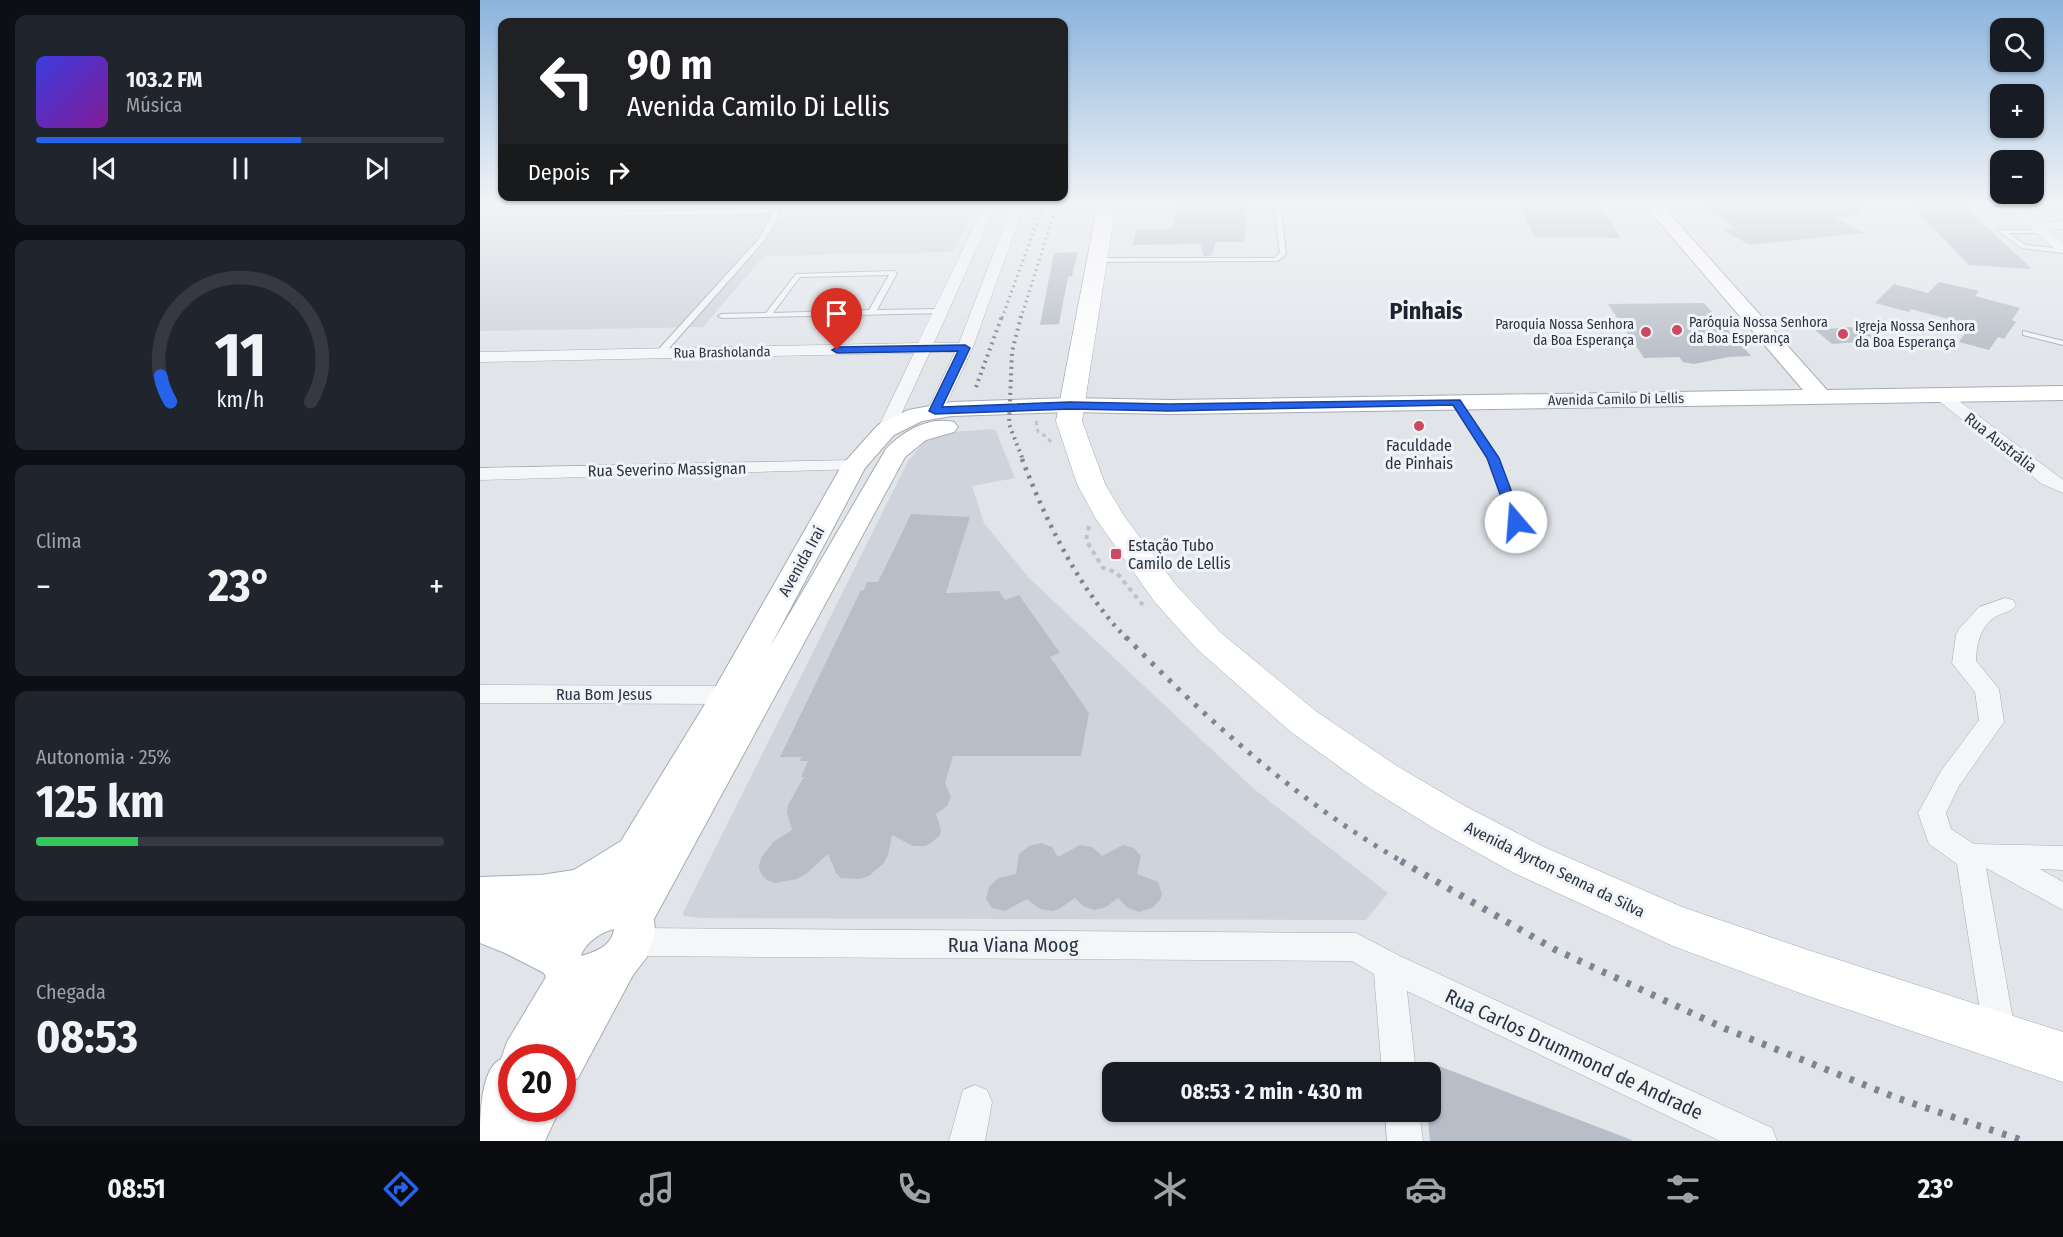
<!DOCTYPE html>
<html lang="pt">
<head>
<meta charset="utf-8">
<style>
	body { margin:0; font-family:"Fira Sans Condensed",sans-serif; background:#20242c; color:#f1f3f6; height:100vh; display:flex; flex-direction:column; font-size:22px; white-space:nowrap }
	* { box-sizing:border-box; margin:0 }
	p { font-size:20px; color:#9ea1a6 }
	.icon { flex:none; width:33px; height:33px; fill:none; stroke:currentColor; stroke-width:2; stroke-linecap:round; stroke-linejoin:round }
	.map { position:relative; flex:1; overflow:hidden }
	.details { display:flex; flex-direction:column; gap:15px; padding:15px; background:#0d0f14; width:480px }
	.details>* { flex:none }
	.hud { position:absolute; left:18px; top:18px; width:570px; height:183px; border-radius:12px; box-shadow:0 2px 4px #0004; background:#202124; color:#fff; overflow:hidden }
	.tools { position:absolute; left:1510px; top:18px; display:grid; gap:12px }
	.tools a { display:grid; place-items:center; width:54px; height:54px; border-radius:12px; background:#171b24; box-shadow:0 2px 4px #0004; font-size:30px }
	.speed { position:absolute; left:18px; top:1044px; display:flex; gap:12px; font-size:30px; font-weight:700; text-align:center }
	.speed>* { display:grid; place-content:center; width:78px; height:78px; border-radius:50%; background:#171b24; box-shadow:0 2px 4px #0004; line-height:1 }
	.speed .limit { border:9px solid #d22; background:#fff; color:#111 }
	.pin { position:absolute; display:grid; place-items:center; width:51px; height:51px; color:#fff; margin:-62px -26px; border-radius:50% 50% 50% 0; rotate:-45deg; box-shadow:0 0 6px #0007 }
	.pin .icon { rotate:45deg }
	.me { position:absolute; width:66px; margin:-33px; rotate:342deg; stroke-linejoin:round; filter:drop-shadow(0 0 4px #0008) }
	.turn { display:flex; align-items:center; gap:21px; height:126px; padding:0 30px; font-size:27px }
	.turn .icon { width:78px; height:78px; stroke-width:2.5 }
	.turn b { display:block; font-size:42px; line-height:51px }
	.then { display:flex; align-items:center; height:57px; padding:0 30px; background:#0003; gap:12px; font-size:22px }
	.big { font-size:45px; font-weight:700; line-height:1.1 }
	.details .card { flex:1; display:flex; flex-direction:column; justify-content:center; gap:9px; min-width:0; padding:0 21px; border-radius:12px; background:#20242c }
	.details .dial { align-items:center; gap:0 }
	.dial svg { height:156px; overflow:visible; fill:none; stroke:#363941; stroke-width:7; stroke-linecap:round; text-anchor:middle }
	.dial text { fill:#f1f3f6; stroke:none }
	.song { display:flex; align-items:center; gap:18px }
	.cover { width:72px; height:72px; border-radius:9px; background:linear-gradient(135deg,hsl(240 70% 55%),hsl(290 70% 35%)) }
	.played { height:6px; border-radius:3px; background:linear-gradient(90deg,#2563eb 65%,#363941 65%) }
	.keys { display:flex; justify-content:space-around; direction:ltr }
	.heat { display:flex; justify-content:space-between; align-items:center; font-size:33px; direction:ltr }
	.charge { height:9px; border-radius:4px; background:linear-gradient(90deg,#34c759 25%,#363941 0) }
	.trip { position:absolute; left:622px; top:1062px; width:339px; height:60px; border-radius:12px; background:#171b24; box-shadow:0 2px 4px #0004; font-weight:700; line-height:60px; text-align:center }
	.menu { display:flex; height:96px; justify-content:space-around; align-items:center; background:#090b0e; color:#9ea1a6 }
	.menu .icon { width:42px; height:42px }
	.menu .on { color:#2563eb }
	.menu b { font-size:27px; color:#f1f3f6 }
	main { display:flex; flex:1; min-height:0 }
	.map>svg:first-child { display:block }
</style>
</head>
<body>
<main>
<section class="details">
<div class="card">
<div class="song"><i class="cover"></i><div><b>103.2 FM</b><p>Música</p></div></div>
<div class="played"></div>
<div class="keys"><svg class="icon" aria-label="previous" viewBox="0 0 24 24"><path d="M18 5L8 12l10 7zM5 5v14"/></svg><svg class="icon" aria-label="pause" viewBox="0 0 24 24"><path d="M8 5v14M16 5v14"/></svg><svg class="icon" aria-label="next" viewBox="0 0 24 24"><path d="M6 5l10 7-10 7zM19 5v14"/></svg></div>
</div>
<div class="card dial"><svg viewBox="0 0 100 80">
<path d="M14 69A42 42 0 1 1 86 69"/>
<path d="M14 69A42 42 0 0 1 9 56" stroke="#2563eb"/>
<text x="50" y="56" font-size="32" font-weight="700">11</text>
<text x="50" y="72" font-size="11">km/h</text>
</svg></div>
<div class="card"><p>Clima</p>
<div class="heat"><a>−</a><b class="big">23°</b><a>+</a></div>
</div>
<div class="card"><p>Autonomia · 25%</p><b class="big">125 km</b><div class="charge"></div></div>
<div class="card"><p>Chegada</p><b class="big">08:53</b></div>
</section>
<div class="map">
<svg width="1583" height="1141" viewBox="0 0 1583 1141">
	<rect width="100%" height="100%" fill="#e1e5ea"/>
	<g fill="#cfd4dc">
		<path d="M0 203H497L473 252 284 256 223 327 0 331Z"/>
		<path d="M510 429 516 431 535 478 492 486 504 523 549 578 774 789 908 893 886 920 222 918 204 916 203 913 428 461 445 441 460 433Z"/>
	</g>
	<g fill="#b8bec7">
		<path d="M738 203H766L765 242H736L731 256H724L720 244 653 245 656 230 692 229 696 206 738 205Z"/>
		<path d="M1038 203H1117L1141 238 1055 237Z"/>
		<path d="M1252 203H1381V214L1354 217 1384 233 1269 245 1244 230 1256 229 1250 225H1252L1221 206Z"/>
		<path d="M1429 203H1481L1552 269 1489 265Z"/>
		<path d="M598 252 592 276 588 277 579 324 560 325 574 253Z"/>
		<path d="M1459 282 1499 291 1495 296 1540 308 1532 320 1536 322 1524 339 1518 337 1509 350 1479 342 1491 325 1431 309 1429 312 1395 303 1414 284 1448 293Z"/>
		<path d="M1224 303 1271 356 1249 357 1214 364 1203 362 1199 357 1164 358 1128 304Z"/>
		<path d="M1371 327 1404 340 1352 344 1335 330Z"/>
		<path d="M431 514 490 517 466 593 519 591 525 600 539 595 580 653 570 657 609 713 601 756H473L465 783 471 797 467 806 456 814 461 830 460 835 451 843 445 846H433L412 835 408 855 404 863 389 876 379 879 361 878 356 873 348 854 327 873 317 879 295 883 287 880 281 874 279 867 281 858 293 842 312 830 307 812 308 805 324 777H321L328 761H319L322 757H300L381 590H384L387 582H398Z"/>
		<path d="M561 843 572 847 578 857 600 845 612 847 622 856 643 845 654 848 661 856 657 874 678 882 682 894 680 900 672 908 659 912 648 908 638 898 626 907 614 910 603 906 595 898 579 909 572 911 560 909 547 899 525 911 512 908 506 899 509 887 518 878 536 874 539 854 549 846Z"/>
		<path d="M951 1063 1152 1140 1151 1141H950L947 1112H951Z"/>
	</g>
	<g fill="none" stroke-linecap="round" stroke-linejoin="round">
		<g stroke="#a6acb4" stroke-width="2">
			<g id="lane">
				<path d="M501 203H519L540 207 537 209Z"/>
				<path d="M794 203H800L806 254 798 261 618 262 615 260 618 258H794L800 253Z"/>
				<path d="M297 209 300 211 296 222 283 242 183 355H177V351L278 240 293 213 116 216 113 214 114 213Z"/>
				<path d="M1519 230H1564L1565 231 1562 233H1528L1546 245 1583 249V253L1542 248 1519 232Z"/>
				<path d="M414 271 417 273 397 310 462 309 466 311 465 313 242 318 238 316 242 314 286 313 316 274ZM409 275 389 310 293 313 320 277Z"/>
				<path d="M1543 331 1583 341V345L1543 335Z"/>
				<path d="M976 399 979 400 1018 457 1041 522 1039 524 1036 525 1031 522 1008 457 972 402Z"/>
			</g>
		</g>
		<g stroke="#a6acb4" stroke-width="1">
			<g id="street">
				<path d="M505 203H517L454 343H479L533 203H545L493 347 463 411 461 415H449L447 411 475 352H450L412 434H400L397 430 434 353 0 362V352L438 343Z"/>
				<path d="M1523 203H1536L1560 223 1583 221V229L1568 230 1583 243V253L1578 252Z"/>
				<path d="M1460 389 1466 391 1583 480V493L1562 484 1454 397 1452 394 1454 391Z"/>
				<path d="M374 460 380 461 383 465 380 469 0 480V468Z"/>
				<path d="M1525 598 1533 600 1536 605C1531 613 1523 612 1515 617 1499 628 1497 644 1496 661L1519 689 1524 722 1479 786 1466 813 1471 829 1494 844 1583 846V870L1560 869 1583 882V910L1506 868 1536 1036 1532 1048 1520 1052 1508 1048 1504 1036 1477 864 1449 844 1438 813 1461 771 1499 720 1495 692 1472 663 1476 635 1479 629 1499 607Z"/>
				<path d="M0 685 248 686 257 689 260 695 257 701 248 704 0 703Z"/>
				<path d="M153 928 876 933 920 956 1292 1128 1297 1141H1240L927 991 936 1072H902L894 974 872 961 153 956 142 952 138 942 142 932Z"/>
				<path d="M495 1085 507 1090 512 1102 505 1141H469L483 1090Z"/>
				<path d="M905 1112H939L943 1141H907Z"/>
			</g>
		</g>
		<g stroke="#a6acb4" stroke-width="2">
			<path id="secondary" d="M1163 203H1180L1347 390 1583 386V400L689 414 590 412 472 416 442 421 414 435 385 468 290 647 406 449C423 431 449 416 474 422L478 427 474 432 446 440 425 457 174 919 175 932 167 957 153 975 98 1078 82 1085V1058H32V1108H80L65 1141H0C0 1118 0 1069 21 1059L27 1042 66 977 64 973 25 953 0 943V877L61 875 94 870 141 841 236 686 362 465 398 425 428 410 472 402 590 398 689 400 1323 390ZM134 929C132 946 115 952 101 956 105 943 121 932 134 929Z"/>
		</g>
		<g stroke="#a1aab5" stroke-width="1">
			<path id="primary" d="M618 203H636L602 421 625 484 644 516 696 585 741 633 837 712 917 766 983 805 1064 847 1202 907 1328 950 1583 1032V1082L1328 996 1193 946 1034 873 955 829 889 788 811 732 717 649 674 601 616 519 597 484 576 421Z"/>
		</g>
		<path stroke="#bfc3c8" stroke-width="2" stroke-dasharray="3 3" stroke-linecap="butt" d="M0 208 27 203"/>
		<path stroke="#bfc3c8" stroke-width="3" stroke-dasharray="4 4" stroke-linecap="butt" d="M556 421 558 432 567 437 573 445"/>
		<path stroke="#bfc3c8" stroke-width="4" stroke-dasharray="4.5 4.5" stroke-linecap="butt" d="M609 526 606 540 623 568 636 572 663 605"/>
		<use href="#lane" fill="#f4f6f8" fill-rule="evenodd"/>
		<use href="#street" fill="#f4f6f8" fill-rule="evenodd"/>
		<use href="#secondary" fill="#fff" fill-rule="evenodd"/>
		<use href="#primary" fill="#fff" fill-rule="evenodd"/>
		<g stroke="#7b8593" stroke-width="3" stroke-dasharray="1.5 4" stroke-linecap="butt">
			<path d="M522 318 564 203"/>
			<path d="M541 318 577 203"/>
		</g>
		<g stroke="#7b8593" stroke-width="4" stroke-dasharray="2 4.5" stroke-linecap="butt">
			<path d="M541 316 532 352 529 424 543 460"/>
			<path d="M496 387 522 316"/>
		</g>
		<path stroke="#7b8593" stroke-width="4.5" stroke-dasharray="3 6" stroke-linecap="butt" d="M542 459C567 523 598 588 647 639"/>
		<path stroke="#7b8593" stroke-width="5" stroke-dasharray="4 8" stroke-linecap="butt" d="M646 637C729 722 820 803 923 862"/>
		<path stroke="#7b8593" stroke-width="7" stroke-dasharray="4.5 9" stroke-linecap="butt" d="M921 861 1074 949 1246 1029 1417 1098 1544 1141"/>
	</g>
	<linearGradient id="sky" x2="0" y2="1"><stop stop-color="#8ab4dc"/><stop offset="0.56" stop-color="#f2f3f6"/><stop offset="1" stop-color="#f2f3f6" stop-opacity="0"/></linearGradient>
	<rect width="1583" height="363" fill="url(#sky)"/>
	<path fill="#2563eb" stroke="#184099" stroke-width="1.5" d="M485 345 490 348 462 407 590 402 689 404 980 400 1019 458 1043 522 1036 526 1030 522 1007 458 973 405 689 411 590 409 455 414 449 411 478 351 357 353 352 350 357 347Z"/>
	<g fill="#cd4861" stroke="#f1f4f7" stroke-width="2">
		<circle cx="1197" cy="330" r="6"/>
		<circle cx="1166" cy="332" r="6"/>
		<circle cx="1363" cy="334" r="6"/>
		<circle cx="939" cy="426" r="6"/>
		<rect x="630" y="548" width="12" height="12" rx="3"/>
	</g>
	<g text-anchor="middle" stroke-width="6" stroke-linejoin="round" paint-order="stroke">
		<g font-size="14" fill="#2a3341" stroke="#f1f4f7" text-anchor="start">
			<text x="1209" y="327">Paróquia Nossa Senhora<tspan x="1209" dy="16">da Boa Esperança</tspan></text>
			<text x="1154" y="329" text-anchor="end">Paroquia Nossa Senhora<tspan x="1154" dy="16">da Boa Esperança</tspan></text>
			<text x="1375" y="331">Igreja Nossa Senhora<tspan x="1375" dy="16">da Boa Esperança</tspan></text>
		</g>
		<g font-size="14" fill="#2a3341" stroke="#f1f4f7">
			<text transform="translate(242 352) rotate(-1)" y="5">Rua Brasholanda</text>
			<text transform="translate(1136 399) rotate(-1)" y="5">Avenida Camilo Di Lellis</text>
		</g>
		<g font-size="16" fill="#2a3341" stroke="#f1f4f7">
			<text transform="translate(1521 442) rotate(38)" y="6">Rua Austrália</text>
			<text transform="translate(187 469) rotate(-1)" y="6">Rua Severino Massignan</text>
			<text transform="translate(321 561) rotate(-61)" y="6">Avenida Iraí</text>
			<text x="124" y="700">Rua Bom Jesus</text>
			<text transform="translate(1075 869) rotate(26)" y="6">Avenida Ayrton Senna da Silva</text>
		</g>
		<g font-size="16" fill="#2a3341" stroke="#f1f4f7">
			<text x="939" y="451">Faculdade<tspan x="939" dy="18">de Pinhais</tspan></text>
			<text x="648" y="551" text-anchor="start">Estação Tubo<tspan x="648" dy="18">Camilo de Lellis</tspan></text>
		</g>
		<g font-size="20" fill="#2a3341" stroke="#f1f4f7">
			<text x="533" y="952">Rua Viana Moog</text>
			<text transform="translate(1094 1054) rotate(25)" y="7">Rua Carlos Drummond de Andrade</text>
		</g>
		<g font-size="24" font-weight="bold" fill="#1c2432" stroke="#f1f4f7">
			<text x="946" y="319">Pinhais</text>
		</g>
	</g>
</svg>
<div class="tools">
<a><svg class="icon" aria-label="search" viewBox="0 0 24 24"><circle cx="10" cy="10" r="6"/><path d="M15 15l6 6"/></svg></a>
<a>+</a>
<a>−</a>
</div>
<div class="speed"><div class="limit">20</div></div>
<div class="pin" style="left:357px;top:350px;background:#d93025"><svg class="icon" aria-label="arrive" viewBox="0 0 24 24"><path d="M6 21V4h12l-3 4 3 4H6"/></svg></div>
<svg class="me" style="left:1036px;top:522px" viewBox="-20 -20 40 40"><circle r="19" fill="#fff"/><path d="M0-13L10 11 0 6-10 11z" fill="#2563eb"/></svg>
<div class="trip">08:53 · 2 min · 430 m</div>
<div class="hud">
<div class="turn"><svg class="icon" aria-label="left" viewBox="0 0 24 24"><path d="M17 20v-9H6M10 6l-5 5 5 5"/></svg><div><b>90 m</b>Avenida Camilo Di Lellis</div></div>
<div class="then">Depois<svg class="icon" aria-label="right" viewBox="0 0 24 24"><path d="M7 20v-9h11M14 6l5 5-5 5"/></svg></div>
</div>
</div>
</main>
<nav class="menu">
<b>08:51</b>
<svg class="icon on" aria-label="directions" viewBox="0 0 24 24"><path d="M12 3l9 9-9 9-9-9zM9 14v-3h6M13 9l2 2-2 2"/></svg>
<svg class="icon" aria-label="music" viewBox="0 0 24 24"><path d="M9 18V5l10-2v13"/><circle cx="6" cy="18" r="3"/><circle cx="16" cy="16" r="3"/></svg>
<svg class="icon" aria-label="phone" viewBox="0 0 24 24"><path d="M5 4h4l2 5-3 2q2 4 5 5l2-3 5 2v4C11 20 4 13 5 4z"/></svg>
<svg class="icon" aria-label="climate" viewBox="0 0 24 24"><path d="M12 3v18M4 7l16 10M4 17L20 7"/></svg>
<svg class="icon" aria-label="car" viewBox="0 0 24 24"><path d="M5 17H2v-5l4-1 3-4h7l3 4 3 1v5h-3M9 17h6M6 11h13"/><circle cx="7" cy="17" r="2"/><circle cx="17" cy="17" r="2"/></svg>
<svg class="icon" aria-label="filters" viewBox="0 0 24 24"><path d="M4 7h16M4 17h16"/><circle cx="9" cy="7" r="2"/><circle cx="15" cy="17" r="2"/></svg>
<b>23°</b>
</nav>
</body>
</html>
